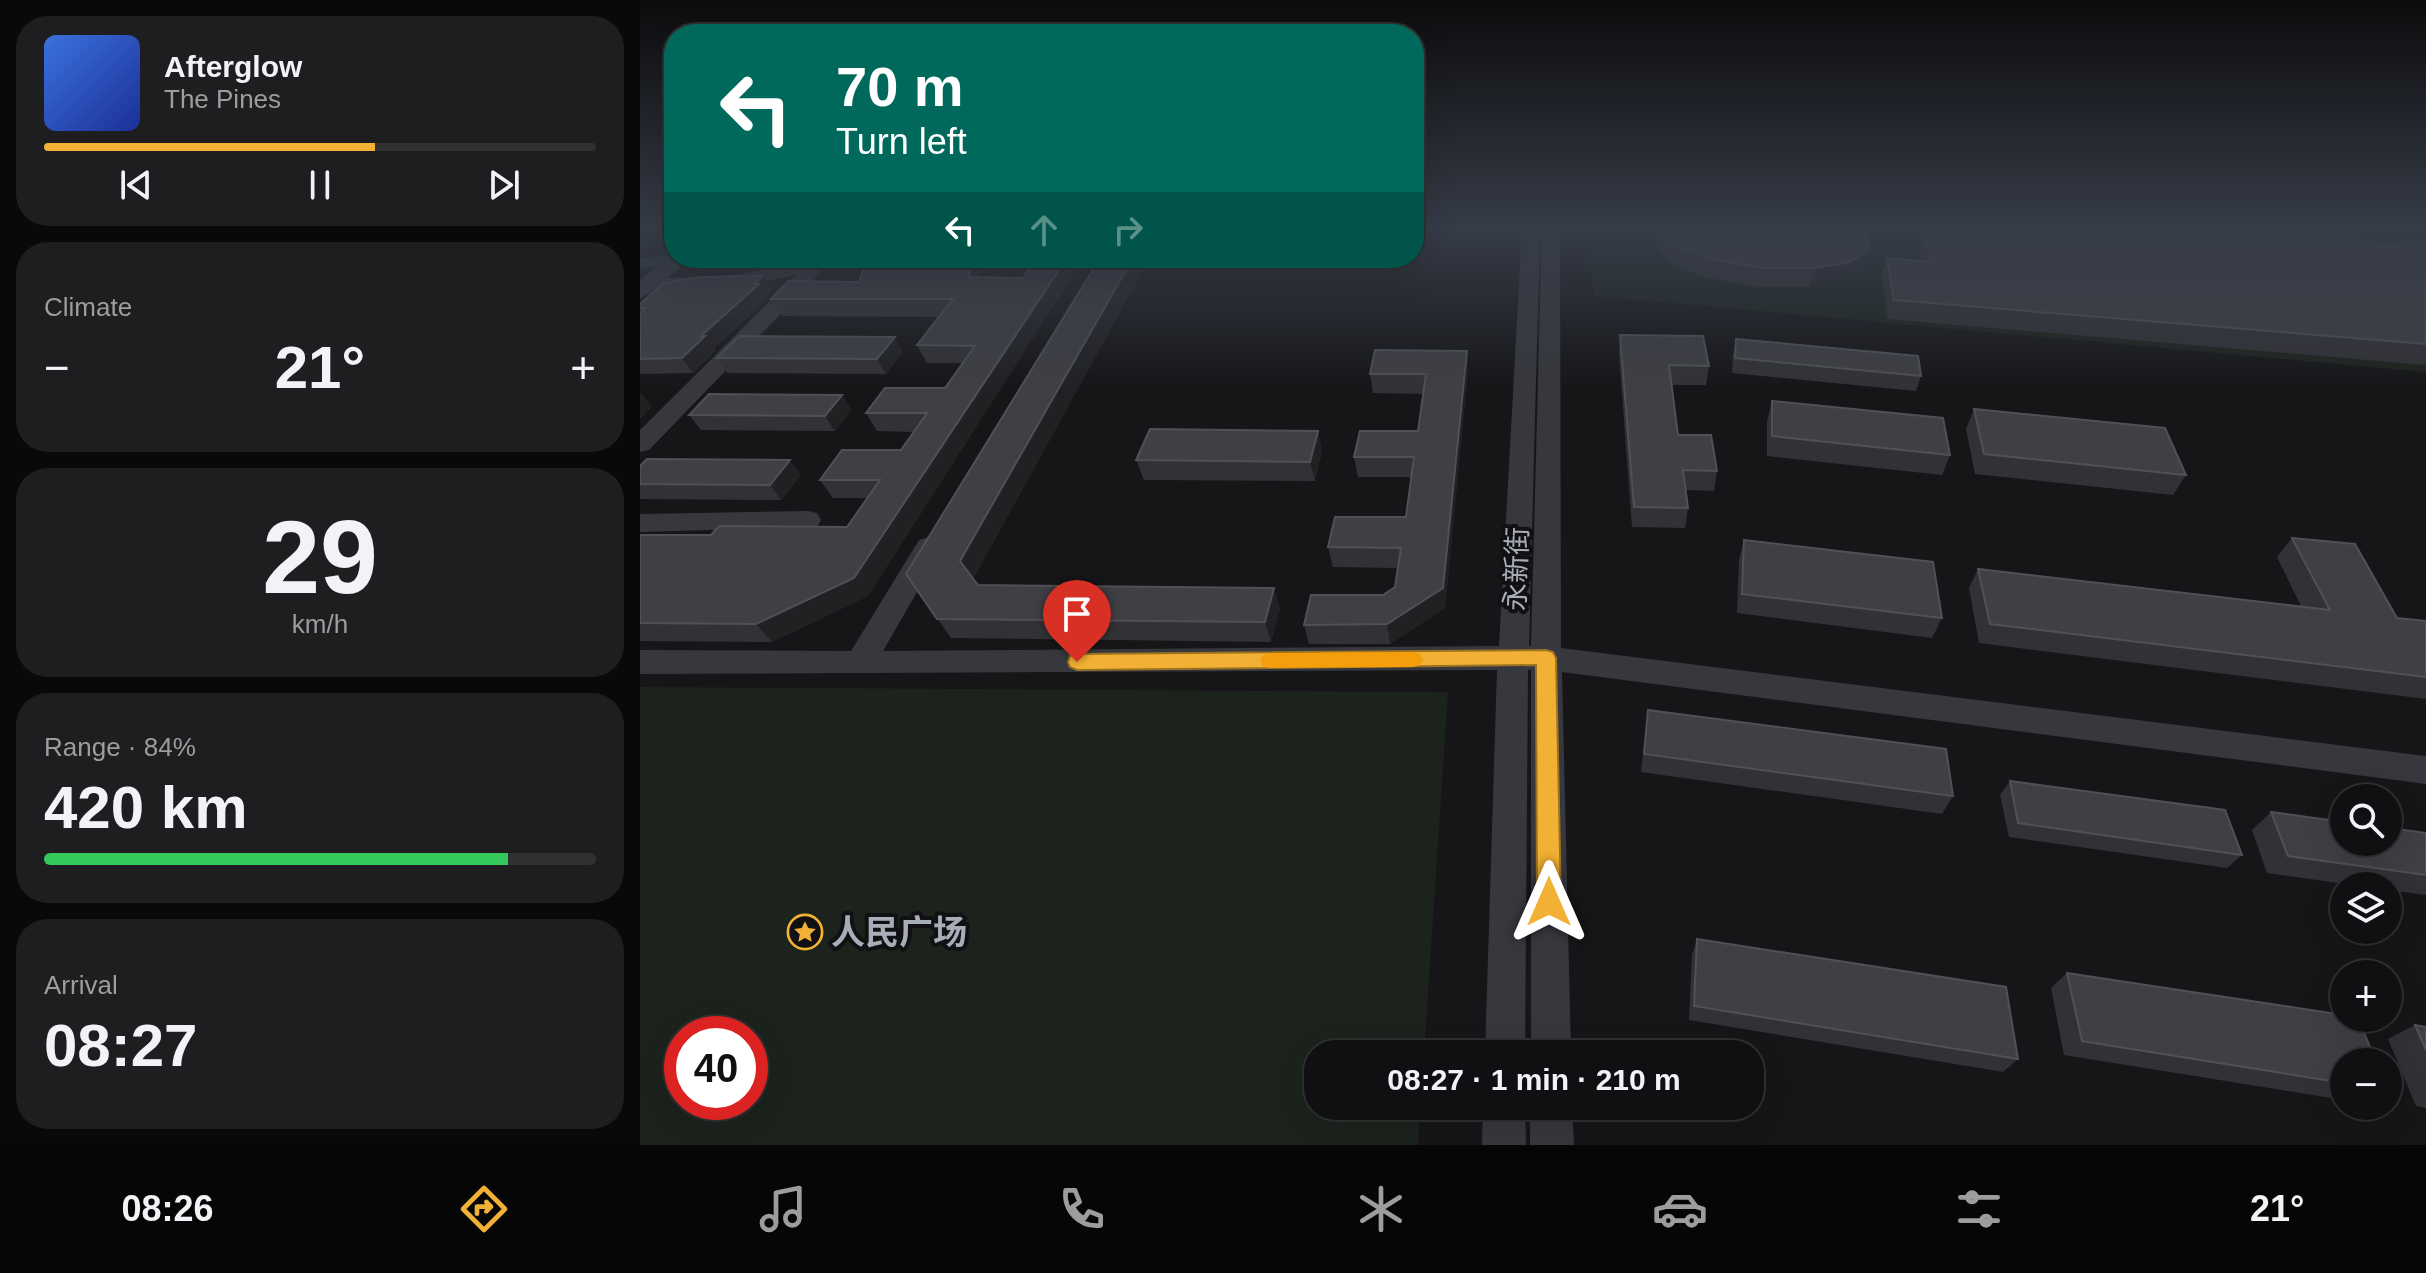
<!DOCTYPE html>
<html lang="en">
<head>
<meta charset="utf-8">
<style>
	body { margin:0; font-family:Helvetica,"Noto Sans SC",sans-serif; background:#1e1e20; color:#f1f3f6; height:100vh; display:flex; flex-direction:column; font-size:30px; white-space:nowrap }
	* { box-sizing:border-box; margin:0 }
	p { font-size:26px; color:#9c9d9f }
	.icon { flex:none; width:44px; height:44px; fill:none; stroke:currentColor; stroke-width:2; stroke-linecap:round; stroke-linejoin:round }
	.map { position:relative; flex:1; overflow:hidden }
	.details { display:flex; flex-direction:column; gap:16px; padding:16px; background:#09090a; width:640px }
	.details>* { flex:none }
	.top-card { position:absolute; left:24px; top:24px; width:760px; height:244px; border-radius:32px; box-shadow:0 8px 32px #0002,0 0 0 2px #303032; background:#00695c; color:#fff; overflow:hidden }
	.controls { position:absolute; left:1690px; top:784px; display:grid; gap:16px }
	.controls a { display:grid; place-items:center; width:72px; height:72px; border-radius:50%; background:#101012; box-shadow:0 8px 32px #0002,0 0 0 2px #303032; font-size:40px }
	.speed { position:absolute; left:24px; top:1016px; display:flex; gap:16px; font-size:40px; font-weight:700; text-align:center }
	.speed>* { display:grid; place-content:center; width:104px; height:104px; border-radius:50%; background:#101012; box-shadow:0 8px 32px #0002,0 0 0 2px #303032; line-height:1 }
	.speed .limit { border:12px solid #d22; background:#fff; color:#111 }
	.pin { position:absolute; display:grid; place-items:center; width:68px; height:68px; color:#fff; margin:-82px -34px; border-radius:50% 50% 50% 0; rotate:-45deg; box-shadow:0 0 8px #0007 }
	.pin .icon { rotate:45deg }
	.me { position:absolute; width:88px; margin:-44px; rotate:0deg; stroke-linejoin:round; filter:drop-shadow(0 0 6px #0008) }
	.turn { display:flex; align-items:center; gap:28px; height:168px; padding:0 40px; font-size:36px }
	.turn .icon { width:104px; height:104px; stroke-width:2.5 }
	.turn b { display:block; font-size:56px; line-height:68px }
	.lanes { display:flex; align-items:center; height:76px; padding:0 40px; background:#0003; justify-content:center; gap:40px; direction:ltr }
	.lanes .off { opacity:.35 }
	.big { font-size:60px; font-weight:600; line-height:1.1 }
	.details .tile { flex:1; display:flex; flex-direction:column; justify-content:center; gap:12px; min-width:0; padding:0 28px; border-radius:32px; background:#1e1e20 }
	.details .dial { align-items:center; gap:0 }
	.dial b { font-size:104px; line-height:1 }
	.song { display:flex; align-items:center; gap:24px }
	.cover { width:96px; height:96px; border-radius:12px; background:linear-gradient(135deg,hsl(220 70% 55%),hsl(230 70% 35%)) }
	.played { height:8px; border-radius:4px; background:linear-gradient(90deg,#f2b134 60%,#303032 60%) }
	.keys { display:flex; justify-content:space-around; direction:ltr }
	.heat { display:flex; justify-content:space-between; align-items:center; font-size:44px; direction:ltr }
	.charge { height:12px; border-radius:6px; background:linear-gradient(90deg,#34c759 84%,#303032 0) }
	.trip { position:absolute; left:664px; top:1040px; width:460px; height:80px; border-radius:32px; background:#101012; box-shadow:0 8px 32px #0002,0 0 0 2px #303032; font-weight:600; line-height:80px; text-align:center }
	.tabs { display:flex; height:128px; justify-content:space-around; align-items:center; background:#060607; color:#9c9d9f }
	.tabs .icon { width:56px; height:56px }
	.tabs .active { color:#f2b134 }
	.tabs b { font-size:36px; color:#f1f3f6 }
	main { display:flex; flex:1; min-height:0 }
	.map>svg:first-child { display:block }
</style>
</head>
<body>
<main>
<section class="details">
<div class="tile">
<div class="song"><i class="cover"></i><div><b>Afterglow</b><p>The Pines</p></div></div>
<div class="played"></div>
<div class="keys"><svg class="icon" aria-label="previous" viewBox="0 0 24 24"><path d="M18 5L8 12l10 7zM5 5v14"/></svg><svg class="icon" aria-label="pause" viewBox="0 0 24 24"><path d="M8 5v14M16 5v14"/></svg><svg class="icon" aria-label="next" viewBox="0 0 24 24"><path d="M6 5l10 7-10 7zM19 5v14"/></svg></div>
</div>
<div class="tile"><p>Climate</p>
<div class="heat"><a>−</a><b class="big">21°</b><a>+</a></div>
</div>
<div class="tile dial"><b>29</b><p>km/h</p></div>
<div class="tile"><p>Range · 84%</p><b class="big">420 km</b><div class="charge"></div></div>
<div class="tile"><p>Arrival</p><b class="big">08:27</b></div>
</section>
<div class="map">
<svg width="1786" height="1145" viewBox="0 0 1786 1145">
	<rect width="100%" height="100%" fill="#161618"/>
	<g fill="#1c231d" fill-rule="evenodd">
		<path d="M946 229H1786V372L954 296Z"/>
		<path d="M0 687 808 692 784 1054H678V1106H780L778 1145H0ZM42 1034H110V1102H42Z"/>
	</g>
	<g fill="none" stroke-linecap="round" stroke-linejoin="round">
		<path fill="#2c353c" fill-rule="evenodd" d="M34 254V258H45L37 263 0 269V259Z"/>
		<g fill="#37383d" fill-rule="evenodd">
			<path d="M882 229H900L889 646H891L902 229H920L921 648 1786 756V784L922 672 931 1054H891V670H888L885 1054H845L857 670 0 674V650L211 651 279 540 289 537 299 540 303 547 243 651 859 646Z"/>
			<path d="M33 254 34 258H50L28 278 96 275 178 258H220L217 262 184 269 9 450 0 452V430L156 275 96 287 14 291 0 298V280Z"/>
			<path d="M168 511 177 513 181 520 177 527 0 532V514Z"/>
			<path d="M843 1106H885L886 1145H842Z"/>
			<path d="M890 1106H932L934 1145H890Z"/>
		</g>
	</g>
	<g fill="#323236">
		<path d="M1018 229 1224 268 1205 280 1170 287H1120L1068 278 1030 263 1016 247Z"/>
		<path d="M1284 235 1321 237 1743 244 1786 242V365L1248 319 1241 277 1247 258 1280 261 1279 253Z"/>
		<path d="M343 258 340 277 383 278 392 264 384 258H444L228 596 132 642 0 641V535H71L207 527 227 498H193L180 480 261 450 274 432 237 431 226 413 305 388 322 363H287L277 345 299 317 143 316 131 299Z"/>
		<path d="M460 258H533L502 272 333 579 338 585 640 608 631 642 311 638 266 574Z"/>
		<path d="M132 290 126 296 128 299 74 348 76 350 53 373 0 374V304Z"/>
		<path d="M980 335 1069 366 1066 385H1032L1038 435 1077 471 1074 491 1046 490 1048 508 1045 528 992 527 979 354Z"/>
		<path d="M1096 339 1281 376 1276 391 1092 373 1093 354Z"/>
		<path d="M827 351 828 371 805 608 750 644H669L664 625 743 595 755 587 758 568 693 567 688 547 766 517 772 477H718L714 457 778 431 784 394 733 393 730 374Z"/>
		<path d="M263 352 246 374 87 373 77 358Z"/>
		<path d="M202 395 211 410 195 431 61 430 49 415Z"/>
		<path d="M1132 401 1310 455 1302 475 1127 456V421Z"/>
		<path d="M1334 409 1546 475 1533 495 1335 474 1326 429Z"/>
		<path d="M678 431 682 451 675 481 504 480 496 460Z"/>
		<path d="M0 466 161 475 141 500 0 499Z"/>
		<path d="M1652 538 1757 618 1786 621V699L1339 643 1329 588 1338 569 1661 606 1637 557Z"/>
		<path d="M1104 540 1302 618 1292 638 1097 613 1099 560Z"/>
		<path d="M1008 710 1313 796 1302 814 1001 772Z"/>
		<path d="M1370 781 1602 855 1587 868 1369 837 1360 795Z"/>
		<path d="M1631 812 1786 833V895L1748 890V886H1720L1627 873 1612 830Z"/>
		<path d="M1057 939 1378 1059 1363 1072 1049 1020 1052 955Z"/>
		<path d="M1427 973 1704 1062V1100L1424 1055 1411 988Z"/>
		<path d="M1775 1025 1786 1027V1108L1776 1106 1748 1039Z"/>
	</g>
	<g fill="#212124">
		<path d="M1229 249 1224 268 1205 280 1170 287 1175 268Z"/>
		<path d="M332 258H343L337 295 329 277Z"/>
		<path d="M427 258H444L228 596 132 642 116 624 214 578Z"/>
		<path d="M493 258H533L502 272 332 581 320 561Z"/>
		<path d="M123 276 132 290 126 296 128 299 74 348 76 350 53 373 42 358 61 336Z"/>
		<path d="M255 337 263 352 246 374 237 359Z"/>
		<path d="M827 351 828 371 805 608 750 644 747 624Z"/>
		<path d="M0 392 12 407 0 419Z"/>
		<path d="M202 395 211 410 195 431 185 416Z"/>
		<path d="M678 431 682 451 675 481 670 462Z"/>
		<path d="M150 460 161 475 141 500 130 485Z"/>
		<path d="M634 588 640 608 631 642 625 622Z"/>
	</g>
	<g fill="#3f3f44" stroke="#4f5156" stroke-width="2">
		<path d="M1018 229H1223L1227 232 1229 249 1210 262 1175 268H1123L1071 259 1032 244Z"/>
		<path d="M1330 229H1668L1743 244 1786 242V344L1254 300 1247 258 1291 262 1284 235 1321 237Z"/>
		<path d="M227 258H332L329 277 383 278 396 258H427L214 578 116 624 0 623V535H71L79 526 207 527 240 480H180L202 450H261L287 413H226L245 388H305L335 346 277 345 313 299H131L148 281 219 282Z"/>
		<path d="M460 258H493L320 561 338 585 634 588 625 622 297 619 266 574Z"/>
		<path d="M123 276 114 284H119L61 336H65L42 358 0 359V313L6 308H0V304L24 283 61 277Z"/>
		<path d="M980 335 1063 336 1069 366 1029 365 1038 435H1071L1077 471 1043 470 1048 508 994 507Z"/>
		<path d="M99 336 255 337 237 359 77 358Z"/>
		<path d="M1096 339 1278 356 1281 376 1095 358Z"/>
		<path d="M735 350 827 351 803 588 747 624 664 625 671 595H743L755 587 761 548 688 547 695 517H766L774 457H714L720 431H778L786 374H730Z"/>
		<path d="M69 394 202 395 185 416 49 415Z"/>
		<path d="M1132 401 1303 418 1310 455 1132 436Z"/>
		<path d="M1334 409 1525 428 1546 475 1344 454Z"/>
		<path d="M510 429 678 431 670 462 496 460Z"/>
		<path d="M7 459 150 460 130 485 0 484V466Z"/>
		<path d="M1652 538 1715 544 1757 618 1786 621V677L1350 624 1338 569 1690 610Z"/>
		<path d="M1104 540 1293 562 1302 618 1102 594Z"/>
		<path d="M1008 710 1306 749 1313 796 1004 754Z"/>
		<path d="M1370 781 1585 810 1602 855 1378 823Z"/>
		<path d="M1631 812 1704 822V842H1748V828L1786 833V875L1648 856Z"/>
		<path d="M1057 939 1366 987 1378 1059 1054 1006Z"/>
		<path d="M1427 973 1704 1015V1018H1718L1736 1062H1704V1083L1442 1041Z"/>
		<path d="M1775 1025 1786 1027V1050Z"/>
	</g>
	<linearGradient id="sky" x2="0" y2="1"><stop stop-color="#0c0c0d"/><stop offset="0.59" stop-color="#363c48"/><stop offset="1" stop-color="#363c48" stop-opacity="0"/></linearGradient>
	<rect width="1786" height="389" fill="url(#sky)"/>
	<path fill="#f2b134" stroke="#9d7322" stroke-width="2" d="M906 650 913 652 916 658 921 902 917 910 909 913 900 910 897 902 896 665 437 670 430 667 428 662 430 656 437 654Z"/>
	<path fill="#f59e0b" d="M773 652 780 654 783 659 780 665 773 667 630 668 623 666 620 661 623 655 630 653Z"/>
	<defs>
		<g id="sight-ring" transform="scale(1.8)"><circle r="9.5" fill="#111113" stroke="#f2b134" stroke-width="1.5"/><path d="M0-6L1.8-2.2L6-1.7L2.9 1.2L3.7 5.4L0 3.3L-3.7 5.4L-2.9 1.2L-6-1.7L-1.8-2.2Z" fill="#f2b134"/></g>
	</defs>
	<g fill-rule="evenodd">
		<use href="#sight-ring" x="165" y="932"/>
	</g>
	<g text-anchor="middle" stroke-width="8" stroke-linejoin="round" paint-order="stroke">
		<g font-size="28" fill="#a8adb8" stroke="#111113">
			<text transform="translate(876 569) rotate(-88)" y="10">永新街</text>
		</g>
		<g font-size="34" font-weight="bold" fill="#a8adb8" stroke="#111113" text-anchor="start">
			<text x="191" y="944">人民广场</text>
		</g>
	</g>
</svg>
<div class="controls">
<a><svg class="icon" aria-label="search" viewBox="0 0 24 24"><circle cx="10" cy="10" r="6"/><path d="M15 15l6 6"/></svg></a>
<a><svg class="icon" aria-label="layers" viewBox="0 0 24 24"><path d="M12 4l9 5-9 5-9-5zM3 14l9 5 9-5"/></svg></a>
<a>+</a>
<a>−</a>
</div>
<div class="speed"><div class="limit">40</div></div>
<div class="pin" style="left:437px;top:662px;background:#d93025"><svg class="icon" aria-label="arrive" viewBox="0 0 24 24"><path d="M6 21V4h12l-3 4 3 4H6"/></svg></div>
<svg class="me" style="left:909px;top:902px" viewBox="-20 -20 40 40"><path d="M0-17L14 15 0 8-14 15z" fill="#f2b134" stroke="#fff" stroke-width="4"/></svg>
<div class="trip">08:27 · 1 min · 210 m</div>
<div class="top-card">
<div class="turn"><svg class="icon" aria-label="left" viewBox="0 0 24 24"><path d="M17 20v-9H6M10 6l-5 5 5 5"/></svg><div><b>70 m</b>Turn left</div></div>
<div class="lanes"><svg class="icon" aria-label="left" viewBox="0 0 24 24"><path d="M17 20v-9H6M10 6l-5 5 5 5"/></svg><svg class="icon off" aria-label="ahead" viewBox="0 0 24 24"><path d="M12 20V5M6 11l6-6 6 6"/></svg><svg class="icon off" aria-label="right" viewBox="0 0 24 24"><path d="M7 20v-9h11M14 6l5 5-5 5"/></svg></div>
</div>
</div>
</main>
<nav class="tabs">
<b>08:26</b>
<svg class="icon active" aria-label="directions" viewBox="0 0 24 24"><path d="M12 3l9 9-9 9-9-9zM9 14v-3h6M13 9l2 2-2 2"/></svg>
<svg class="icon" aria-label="music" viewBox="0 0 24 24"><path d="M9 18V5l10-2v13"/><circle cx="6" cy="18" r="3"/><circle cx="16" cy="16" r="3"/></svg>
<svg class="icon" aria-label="phone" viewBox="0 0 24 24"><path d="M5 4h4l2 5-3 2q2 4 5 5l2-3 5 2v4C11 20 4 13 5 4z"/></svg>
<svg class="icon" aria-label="climate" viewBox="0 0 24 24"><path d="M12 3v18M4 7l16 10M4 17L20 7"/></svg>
<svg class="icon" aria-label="car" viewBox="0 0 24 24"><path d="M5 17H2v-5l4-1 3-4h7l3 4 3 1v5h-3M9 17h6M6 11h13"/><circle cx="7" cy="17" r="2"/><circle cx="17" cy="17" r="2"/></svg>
<svg class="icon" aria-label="filters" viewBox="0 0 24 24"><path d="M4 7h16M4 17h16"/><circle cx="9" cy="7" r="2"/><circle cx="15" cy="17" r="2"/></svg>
<b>21°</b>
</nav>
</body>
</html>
